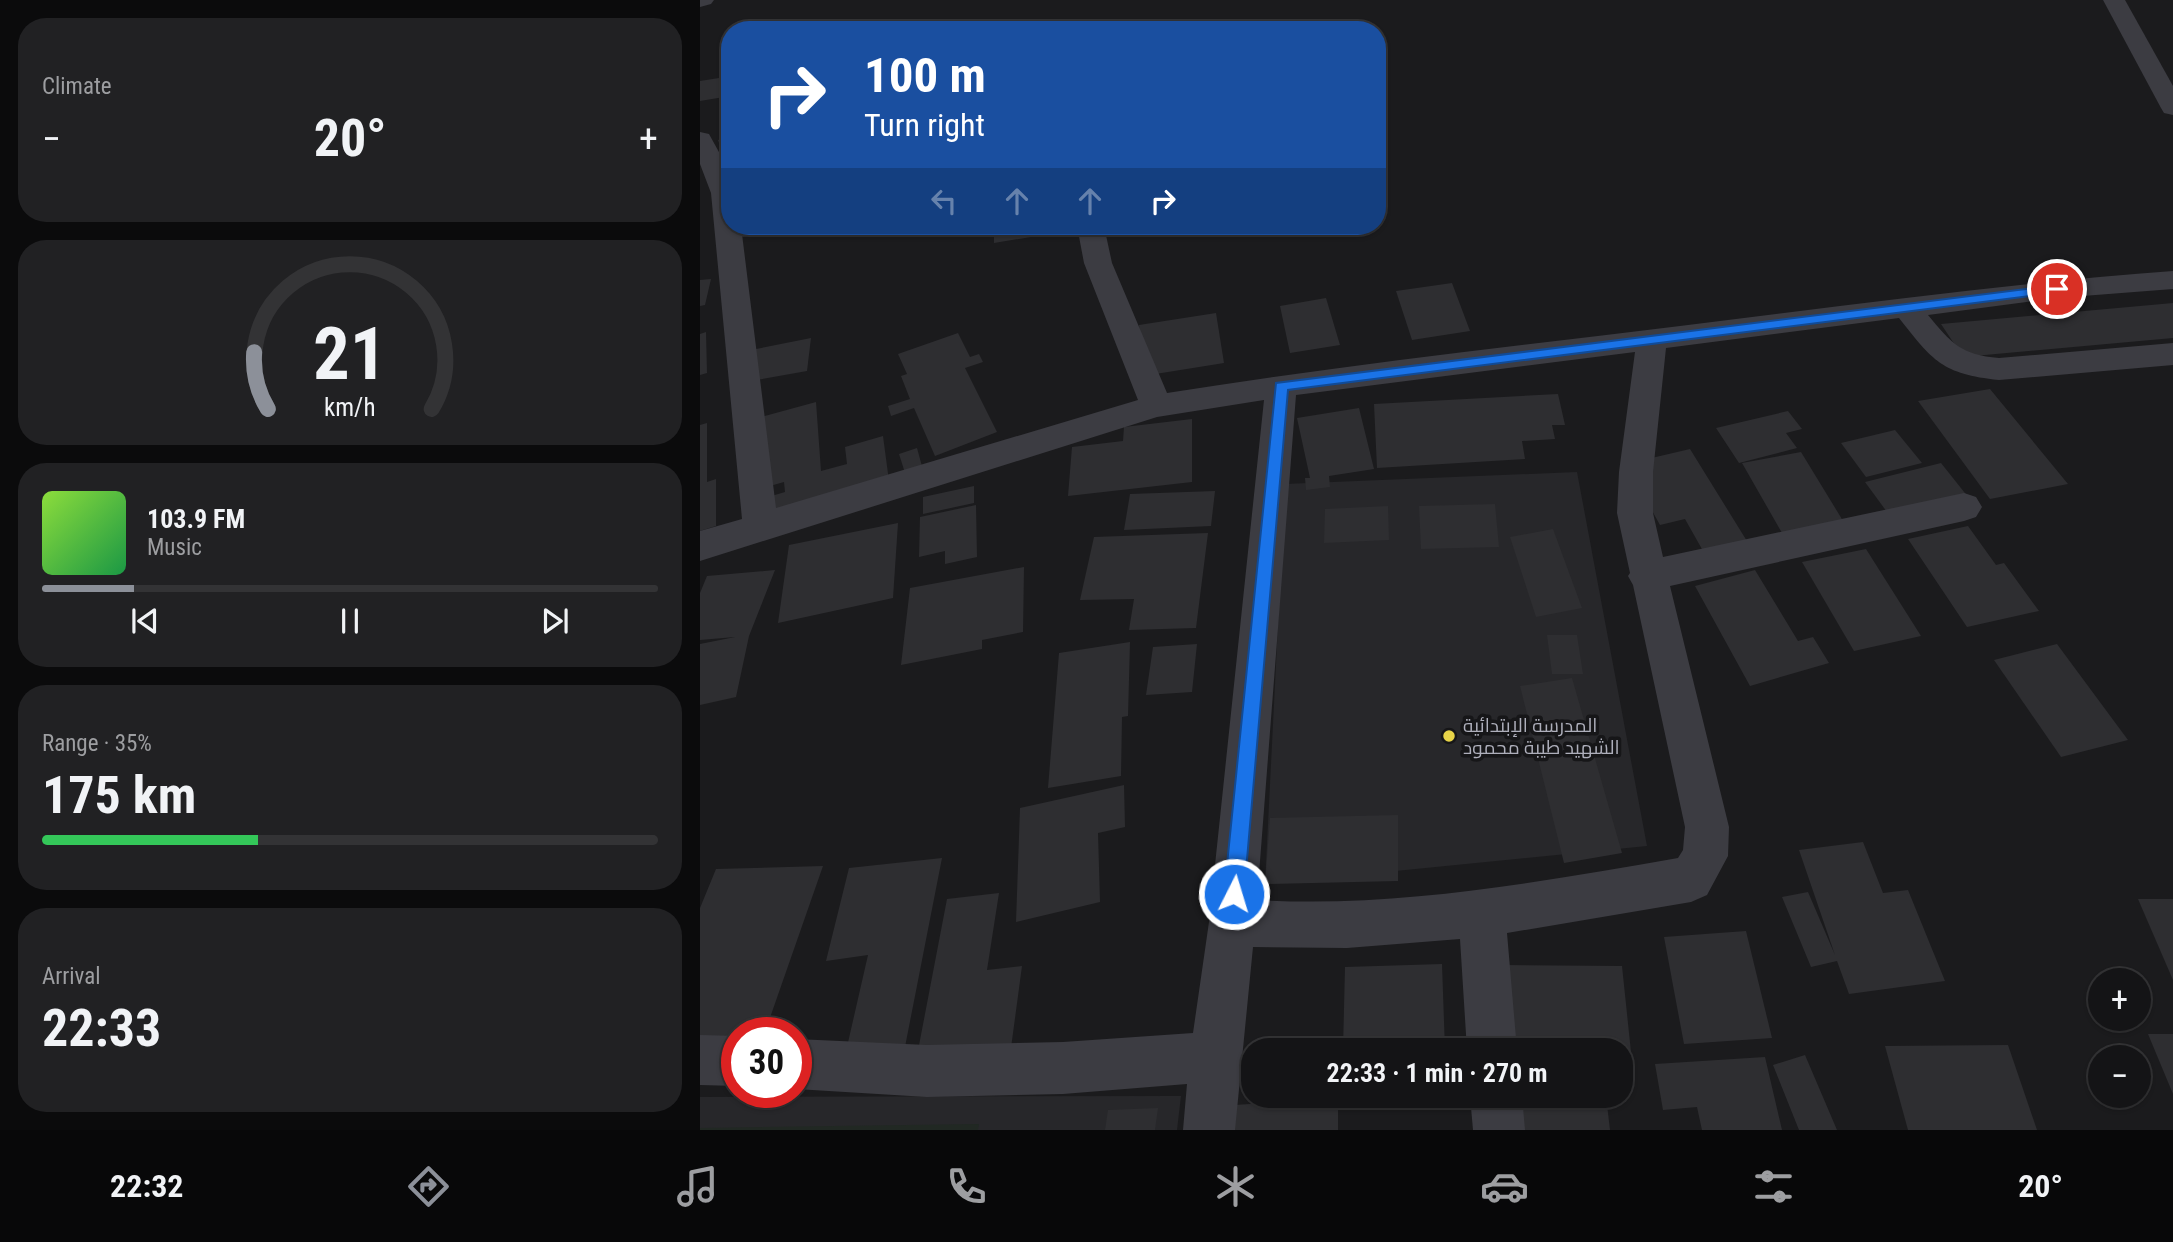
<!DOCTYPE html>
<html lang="en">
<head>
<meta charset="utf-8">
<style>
	body { margin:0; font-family:"Roboto Condensed",Cairo,sans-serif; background:#212123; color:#f1f3f6; height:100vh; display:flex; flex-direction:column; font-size:26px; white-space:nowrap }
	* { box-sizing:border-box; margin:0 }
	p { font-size:23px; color:#9d9ea1 }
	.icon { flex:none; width:38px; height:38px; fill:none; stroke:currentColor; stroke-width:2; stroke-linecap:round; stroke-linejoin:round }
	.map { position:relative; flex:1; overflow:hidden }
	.drawer { display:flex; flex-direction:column; gap:18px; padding:18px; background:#0b0b0c; width:700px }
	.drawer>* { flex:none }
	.top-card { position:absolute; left:21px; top:21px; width:665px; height:214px; border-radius:28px; box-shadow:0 2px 5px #0004,0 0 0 2px #333335; background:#1a4fa0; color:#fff; overflow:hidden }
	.controls { position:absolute; left:1388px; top:968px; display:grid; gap:14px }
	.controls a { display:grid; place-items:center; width:63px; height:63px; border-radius:50%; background:#141416; box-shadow:0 2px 5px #0004,0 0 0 2px #333335; font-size:35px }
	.speed { position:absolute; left:21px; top:1017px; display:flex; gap:14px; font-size:35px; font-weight:700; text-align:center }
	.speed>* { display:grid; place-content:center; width:91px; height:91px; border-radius:50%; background:#141416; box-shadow:0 2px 5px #0004,0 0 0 2px #333335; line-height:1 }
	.speed .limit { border:10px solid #d22; background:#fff; color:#111 }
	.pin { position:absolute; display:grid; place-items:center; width:60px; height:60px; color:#fff; margin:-30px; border:4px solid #fff; border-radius:50%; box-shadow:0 2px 7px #0007 }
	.me { position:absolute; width:77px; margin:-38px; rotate:5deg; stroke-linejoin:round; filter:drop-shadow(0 0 5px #0008) }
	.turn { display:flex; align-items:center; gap:24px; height:147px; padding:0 28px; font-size:32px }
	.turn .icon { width:91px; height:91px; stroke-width:2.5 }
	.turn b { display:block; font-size:49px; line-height:60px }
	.lanes { display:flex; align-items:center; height:66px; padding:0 28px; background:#0003; justify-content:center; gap:35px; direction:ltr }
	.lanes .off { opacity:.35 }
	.big { font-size:52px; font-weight:700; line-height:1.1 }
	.drawer .card { flex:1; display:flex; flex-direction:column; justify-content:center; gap:10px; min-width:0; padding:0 24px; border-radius:28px; background:#212123 }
	.drawer .dial { align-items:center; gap:0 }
	.dial svg { height:182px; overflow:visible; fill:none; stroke:#333335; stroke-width:7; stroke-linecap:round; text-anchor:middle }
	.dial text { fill:#f1f3f6; stroke:none }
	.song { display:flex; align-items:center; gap:21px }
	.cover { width:84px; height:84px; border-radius:10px; background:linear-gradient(135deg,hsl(90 70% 55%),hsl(140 70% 35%)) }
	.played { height:7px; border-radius:4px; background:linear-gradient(90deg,#8c9099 15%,#333335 15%) }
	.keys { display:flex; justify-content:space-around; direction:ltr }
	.heat { display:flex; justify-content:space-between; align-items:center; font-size:38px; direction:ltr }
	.charge { height:10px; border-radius:5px; background:linear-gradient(90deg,#34c759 35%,#333335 0) }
	.trip { position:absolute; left:541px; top:1038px; width:392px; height:70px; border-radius:28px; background:#141416; box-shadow:0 2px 5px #0004,0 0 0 2px #333335; font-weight:700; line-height:70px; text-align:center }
	.tabs { display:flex; height:112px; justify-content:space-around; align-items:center; background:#080809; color:#9d9ea1 }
	.tabs .icon { width:49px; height:49px }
	.tabs .current { color:#8c9099 }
	.tabs b { font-size:32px; color:#f1f3f6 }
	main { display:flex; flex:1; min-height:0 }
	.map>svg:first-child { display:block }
</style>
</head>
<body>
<main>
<section class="drawer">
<div class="card"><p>Climate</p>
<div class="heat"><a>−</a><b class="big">20°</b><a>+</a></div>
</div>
<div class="card dial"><svg viewBox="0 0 100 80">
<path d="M14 69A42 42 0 1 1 86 69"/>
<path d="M14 69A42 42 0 0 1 8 44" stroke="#8c9099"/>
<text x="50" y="56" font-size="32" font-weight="700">21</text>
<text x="50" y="72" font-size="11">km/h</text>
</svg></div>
<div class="card">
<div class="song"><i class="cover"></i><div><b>103.9 FM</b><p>Music</p></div></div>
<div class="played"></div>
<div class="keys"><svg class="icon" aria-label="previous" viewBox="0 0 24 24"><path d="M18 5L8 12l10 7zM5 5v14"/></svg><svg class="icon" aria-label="pause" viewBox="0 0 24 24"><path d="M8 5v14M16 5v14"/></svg><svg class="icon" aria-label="next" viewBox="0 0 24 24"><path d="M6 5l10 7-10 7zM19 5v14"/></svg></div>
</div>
<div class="card"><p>Range · 35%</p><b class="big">175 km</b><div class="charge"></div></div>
<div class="card"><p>Arrival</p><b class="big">22:33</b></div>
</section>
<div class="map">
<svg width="1473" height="1130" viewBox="0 0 1473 1130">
	<rect width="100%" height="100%" fill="#1b1b1d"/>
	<g fill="#27272a">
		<path d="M877 472 947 846 565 884 585 484Z"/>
		<path d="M481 1096 477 1130H0V1097Z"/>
	</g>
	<path fill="#212823" d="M279 1124 278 1130H0V1128Z"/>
	<g fill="#2e2e31">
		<path d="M19 78V82L30 80V96L0 101V81Z"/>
		<path d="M30 136V171H29L18 140Z"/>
		<path d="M30 226H79V229L16 243Z"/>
		<path d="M294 226H349V234L294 243Z"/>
		<path d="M11 279 5 305 0 306V280Z"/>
		<path d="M752 283 770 331 712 340 696 291Z"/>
		<path d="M626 298 640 345 590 353 580 306Z"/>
		<path d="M1473 303V338L1263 357 1241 324Z"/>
		<path d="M516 313 524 363 443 376 439 325Z"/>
		<path d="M6 332 7 373 0 375V334Z"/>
		<path d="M258 333 270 357 279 354 283 362 265 368 297 432 235 456 214 408 191 416 188 406 210 399 201 376 207 374 198 354Z"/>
		<path d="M111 338 107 371 46 382 51 350Z"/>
		<path d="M1290 389 1368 484 1290 499 1218 401Z"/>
		<path d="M858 394 865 425H852L855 439 822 441 825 459 677 468 674 404Z"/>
		<path d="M116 402 121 471 147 464 145 447 183 436 189 481 62 519 61 499 85 492 84 482 56 490 54 419Z"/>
		<path d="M659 408 674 469 629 476 630 487 606 490 605 478H610L597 418Z"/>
		<path d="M1088 411 1102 429 1086 433 1097 448 1039 463 1016 428Z"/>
		<path d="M492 419V482L368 496 372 447 423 441 424 427Z"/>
		<path d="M7 423V482L16 479V526L0 531V425Z"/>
		<path d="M1195 430 1222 463 1166 477 1141 443Z"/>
		<path d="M217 448 223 470 206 476 199 454Z"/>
		<path d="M990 449 1050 546 1007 558 985 519 960 525 926 464Z"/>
		<path d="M1101 452 1148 529 1086 540 1042 463Z"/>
		<path d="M1241 463 1276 507 1198 527 1165 482Z"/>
		<path d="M274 486V503L223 514V497Z"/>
		<path d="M515 491 511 526 424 530 430 494Z"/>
		<path d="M795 504 799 547 721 549 719 506Z"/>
		<path d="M276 505 277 557 245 564V551L219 557 220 517Z"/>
		<path d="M688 506 689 540 624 543 625 509Z"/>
		<path d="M198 523 193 598 78 623 89 545Z"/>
		<path d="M1268 526 1296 565 1304 563 1339 611 1267 627 1208 539Z"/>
		<path d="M853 529 882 608 836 617 810 537Z"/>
		<path d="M508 533 496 628 429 630 434 599 380 600 394 537Z"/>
		<path d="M1166 549 1221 636 1154 651 1102 562Z"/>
		<path d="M324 567 323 632 282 640V649L201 665 210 588Z"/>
		<path d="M75 570 49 636 36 697 0 705V644L35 637 0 640V593L7 576Z"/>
		<path d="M1055 570 1098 641 1113 637 1129 663 1050 686 995 586Z"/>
		<path d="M847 635H877L883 674H852Z"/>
		<path d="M430 642 428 716 422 717 421 776 348 788 359 653Z"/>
		<path d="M497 644 492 692 446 695 453 647Z"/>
		<path d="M1357 644 1428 740 1361 757 1294 660Z"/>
		<path d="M872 678 922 853 864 863 820 686Z"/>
		<path d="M424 785 425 827 398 833 400 902 316 922 320 808Z"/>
		<path d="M698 815V881L565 884 570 818Z"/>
		<path d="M1163 842 1183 893 1208 890 1245 981 1149 994 1137 961 1111 967 1082 897 1108 892 1135 955 1099 850Z"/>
		<path d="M242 858 204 1052 144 1060 168 955 126 961 149 868Z"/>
		<path d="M123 866 65 1032H37V1055L0 1057V908L16 869Z"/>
		<path d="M299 893 287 970 322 966 311 1048 216 1061 247 899Z"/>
		<path d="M1438 899H1473V980Z"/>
		<path d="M1046 931 1072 1038 984 1044 964 937Z"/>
		<path d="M742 964 745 1050H643L645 967Z"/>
		<path d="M803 965 922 966 931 1052 807 1050Z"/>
		<path d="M1448 1034H1473V1094Z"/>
		<path d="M1308 1045 1337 1130H1208L1185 1046Z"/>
		<path d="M1105 1055 1137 1130H1099L1073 1065Z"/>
		<path d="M1065 1057 1082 1130H1002L997 1107 963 1110 955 1064Z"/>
		<path d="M806 1096H906L910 1130H809Z"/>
		<path d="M638 1098V1130H533L535 1105Z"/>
		<path d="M458 1108 455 1130H405L408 1110Z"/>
	</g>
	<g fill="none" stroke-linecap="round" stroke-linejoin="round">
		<g fill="#3c3c42" fill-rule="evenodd">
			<path d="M0 0H14L11 4 0 7Z"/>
			<path d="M0 132 9 134 30 172V226H41L76 508 438 400 384 263 377 226H404L412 263 467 393C637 366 809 347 980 326 1144 306 1308 283 1473 271V289L1357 298 1228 315C1251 343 1261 355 1299 358L1473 343V365L1299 380C1242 374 1233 361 1199 318L966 348 953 472V513L963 557 1264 493 1276 497 1282 507 1276 517 1264 521 970 586 1029 827 1028 856 1007 895 991 902 807 933 817 1050H767L760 939 647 948 553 947 535 1130H483L487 1084 363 1094 227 1097 96 1089V1039L227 1045 363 1042 493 1033 509 922 564 400 457 417 0 561V531L42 519 11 193 0 164ZM935 352 919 472 917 513 930 573 928 576 933 585 985 827 983 850 978 858C839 882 699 908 557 900L596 395Z"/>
			<path d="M0 1035 37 1036V1086L0 1085Z"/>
			<path d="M770 1096H822L825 1130H773Z"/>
		</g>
		<path fill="#3c3c42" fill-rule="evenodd" d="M1403 0H1425L1473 86V115L1464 113 1461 108Z"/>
	</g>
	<path fill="#1a73e8" stroke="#114b97" stroke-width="2" d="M1357 285 1362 286V292L588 390 544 894 541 901 534 904 527 901 524 894 576 383Z"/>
	<circle fill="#e8d448" stroke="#161618" stroke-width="2.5" cx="749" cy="736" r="7"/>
	<g text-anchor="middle" stroke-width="7" stroke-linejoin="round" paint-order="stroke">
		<g font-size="19" fill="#aeafbb" stroke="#161618" text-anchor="start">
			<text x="763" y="732">المدرسة الإبتدائية<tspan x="763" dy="22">الشهيد طيبة محمود</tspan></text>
		</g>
	</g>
</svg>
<div class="controls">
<a>+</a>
<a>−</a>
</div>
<div class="speed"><div class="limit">30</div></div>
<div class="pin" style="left:1357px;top:289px;background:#d93025"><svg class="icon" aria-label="arrive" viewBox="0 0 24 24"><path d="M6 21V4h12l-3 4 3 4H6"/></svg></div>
<svg class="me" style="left:534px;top:894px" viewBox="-20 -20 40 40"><circle r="17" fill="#1a73e8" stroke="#fff" stroke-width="3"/><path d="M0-11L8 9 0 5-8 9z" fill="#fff"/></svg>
<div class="trip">22:33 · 1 min · 270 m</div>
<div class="top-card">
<div class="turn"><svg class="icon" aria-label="right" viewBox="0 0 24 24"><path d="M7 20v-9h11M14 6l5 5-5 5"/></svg><div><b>100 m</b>Turn right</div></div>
<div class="lanes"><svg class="icon off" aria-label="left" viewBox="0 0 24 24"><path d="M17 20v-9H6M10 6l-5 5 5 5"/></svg><svg class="icon off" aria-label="ahead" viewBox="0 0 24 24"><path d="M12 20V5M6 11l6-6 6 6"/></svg><svg class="icon off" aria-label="ahead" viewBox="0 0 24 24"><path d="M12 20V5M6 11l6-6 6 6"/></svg><svg class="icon" aria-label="right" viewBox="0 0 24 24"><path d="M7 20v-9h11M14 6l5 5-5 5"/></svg></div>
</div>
</div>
</main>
<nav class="tabs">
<b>22:32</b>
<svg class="icon current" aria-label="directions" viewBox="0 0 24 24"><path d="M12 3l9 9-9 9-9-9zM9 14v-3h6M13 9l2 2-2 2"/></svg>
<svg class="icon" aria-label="music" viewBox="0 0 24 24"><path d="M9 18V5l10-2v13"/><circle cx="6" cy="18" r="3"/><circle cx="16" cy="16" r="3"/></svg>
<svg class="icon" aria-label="phone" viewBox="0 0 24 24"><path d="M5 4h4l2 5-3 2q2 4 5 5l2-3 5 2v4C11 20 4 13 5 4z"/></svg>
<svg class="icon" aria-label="climate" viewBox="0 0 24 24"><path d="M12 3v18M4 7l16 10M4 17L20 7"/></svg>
<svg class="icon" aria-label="car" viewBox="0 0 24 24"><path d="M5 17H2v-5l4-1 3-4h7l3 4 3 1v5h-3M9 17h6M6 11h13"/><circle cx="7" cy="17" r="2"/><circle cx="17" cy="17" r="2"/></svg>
<svg class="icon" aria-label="filters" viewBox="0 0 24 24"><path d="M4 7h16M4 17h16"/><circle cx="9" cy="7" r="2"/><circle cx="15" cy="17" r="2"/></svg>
<b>20°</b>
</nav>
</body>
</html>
